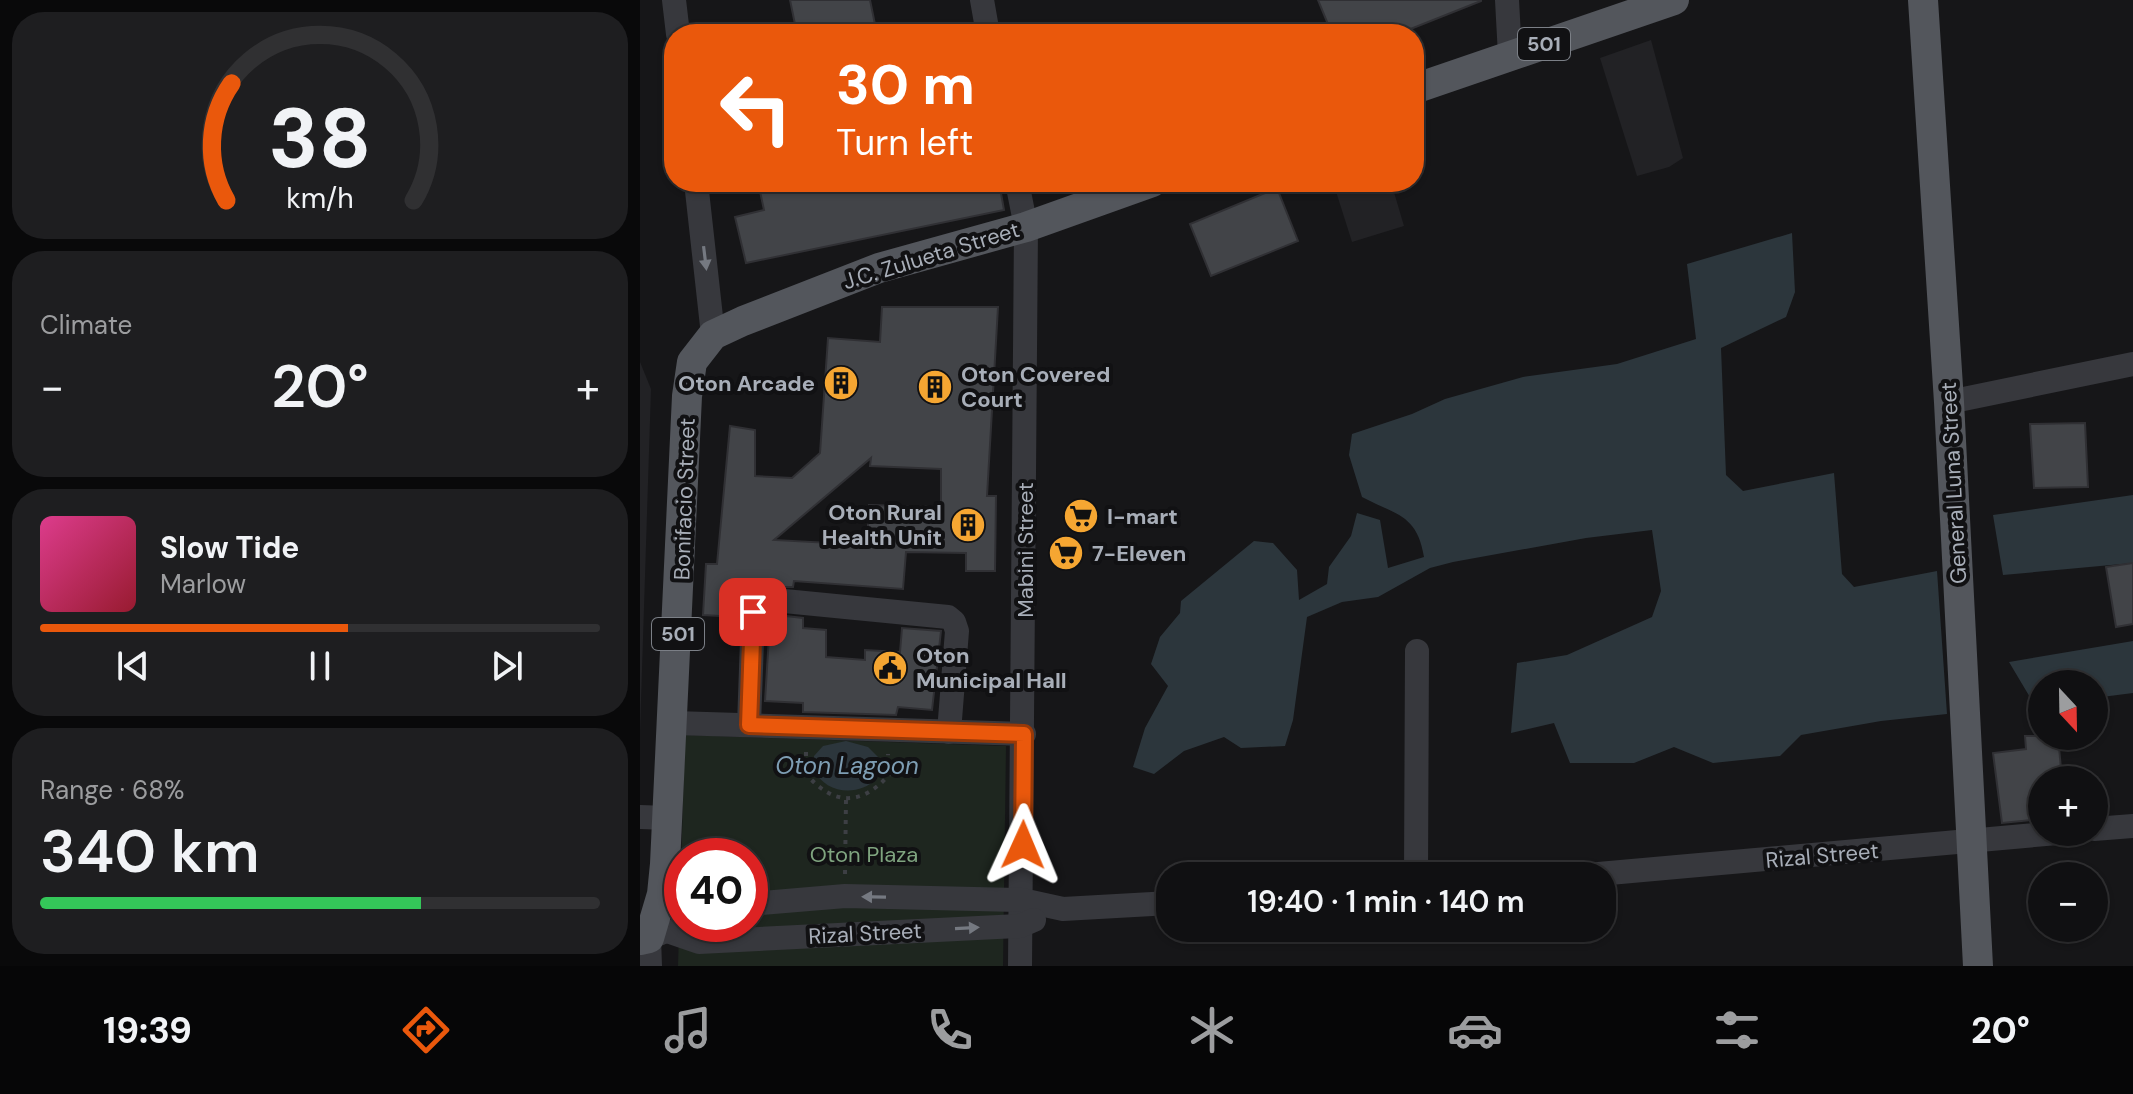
<!DOCTYPE html>
<html lang="en">
<head>
<meta charset="utf-8">
<style>
	body { margin:0; font-family:"DM Sans",sans-serif; background:#1e1e20; color:#f1f3f6; height:100vh; display:flex; flex-direction:column; font-size:30px; white-space:nowrap }
	* { box-sizing:border-box; margin:0 }
	p { font-size:26px; color:#9c9d9f }
	.icon { flex:none; width:44px; height:44px; fill:none; stroke:currentColor; stroke-width:2; stroke-linecap:round; stroke-linejoin:round }
	.map { position:relative; flex:1; overflow:hidden }
	.details { display:flex; flex-direction:column; gap:12px; padding:12px; background:#09090a; width:640px }
	.details>* { flex:none }
	.hud { position:absolute; left:24px; top:24px; width:760px; height:168px; border-radius:32px; box-shadow:0 2px 6px #0004,0 0 0 2px #303032; background:#ea580c; color:#fff; overflow:hidden }
	.needle { width:52px; rotate:158deg }
	.controls { position:absolute; left:1388px; top:670px; display:grid; gap:16px }
	.controls a { display:grid; place-items:center; width:80px; height:80px; border-radius:50%; background:#101012; box-shadow:0 2px 6px #0004,0 0 0 2px #303032; font-size:40px }
	.speed { position:absolute; left:24px; top:838px; display:flex; gap:16px; font-size:40px; font-weight:700; text-align:center }
	.speed>* { display:grid; place-content:center; width:104px; height:104px; border-radius:50%; background:#101012; box-shadow:0 2px 6px #0004,0 0 0 2px #303032; line-height:1 }
	.speed .limit { border:12px solid #d22; background:#fff; color:#111 }
	.pin { position:absolute; display:grid; place-items:center; width:68px; height:68px; color:#fff; margin:-34px; border-radius:16px; box-shadow:0 4px 12px #0006 }
	.me { position:absolute; width:88px; margin:-44px; rotate:1deg; stroke-linejoin:round; filter:drop-shadow(0 0 6px #0008) }
	.turn { display:flex; align-items:center; gap:28px; height:168px; padding:0 40px; font-size:36px }
	.turn .icon { width:104px; height:104px; stroke-width:2.5 }
	.turn b { display:block; font-size:56px; line-height:68px }
	.big { font-size:60px; font-weight:600; line-height:1.1 }
	.details .tile { flex:1; display:flex; flex-direction:column; justify-content:center; gap:12px; min-width:0; padding:0 28px; border-radius:32px; background:#1e1e20 }
	.details .dial { align-items:center; gap:0 }
	.dial svg { height:208px; overflow:visible; fill:none; stroke:#303032; stroke-width:7; stroke-linecap:round; text-anchor:middle }
	.dial text { fill:#f1f3f6; stroke:none }
	.song { display:flex; align-items:center; gap:24px }
	.cover { width:96px; height:96px; border-radius:12px; background:linear-gradient(135deg,hsl(330 70% 55%),hsl(350 70% 35%)) }
	.played { height:8px; border-radius:4px; background:linear-gradient(90deg,#ea580c 55%,#303032 55%) }
	.keys { display:flex; justify-content:space-around; direction:ltr }
	.heat { display:flex; justify-content:space-between; align-items:center; font-size:44px; direction:ltr }
	.charge { height:12px; border-radius:6px; background:linear-gradient(90deg,#34c759 68%,#303032 0) }
	.trip { position:absolute; left:516px; top:862px; width:460px; height:80px; border-radius:32px; background:#101012; box-shadow:0 2px 6px #0004,0 0 0 2px #303032; font-weight:600; line-height:80px; text-align:center }
	.tabs { display:flex; height:128px; justify-content:space-around; align-items:center; background:#060607; color:#9c9d9f }
	.tabs .icon { width:56px; height:56px }
	.tabs .active { color:#ea580c }
	.tabs b { font-size:36px; color:#f1f3f6 }
	main { display:flex; flex:1; min-height:0 }
	.map>svg:first-child { display:block }
</style>
</head>
<body>
<main>
<section class="details">
<div class="tile dial"><svg viewBox="0 0 100 80">
<path d="M14 69A42 42 0 1 1 86 69"/>
<path d="M14 69A42 42 0 0 1 16 24" stroke="#ea580c"/>
<text x="50" y="56" font-size="32" font-weight="700">38</text>
<text x="50" y="72" font-size="11">km/h</text>
</svg></div>
<div class="tile"><p>Climate</p>
<div class="heat"><a>−</a><b class="big">20°</b><a>+</a></div>
</div>
<div class="tile">
<div class="song"><i class="cover"></i><div><b>Slow Tide</b><p>Marlow</p></div></div>
<div class="played"></div>
<div class="keys"><svg class="icon" aria-label="previous" viewBox="0 0 24 24"><path d="M18 5L8 12l10 7zM5 5v14"/></svg><svg class="icon" aria-label="pause" viewBox="0 0 24 24"><path d="M8 5v14M16 5v14"/></svg><svg class="icon" aria-label="next" viewBox="0 0 24 24"><path d="M6 5l10 7-10 7zM19 5v14"/></svg></div>
</div>
<div class="tile"><p>Range · 68%</p><b class="big">340 km</b><div class="charge"></div></div>
</section>
<div class="map">
<svg width="1493" height="966" viewBox="0 0 1493 966">
	<rect width="100%" height="100%" fill="#161618"/>
	<g fill="#222225">
		<path d="M1011 40 1043 158 1029 167 997 176 960 58Z"/>
		<path d="M693 182H751L764 226 712 242Z"/>
		<path d="M0 362 11 389 0 732Z"/>
	</g>
	<path fill="#1e261f" fill-rule="evenodd" d="M45 735 366 746 363 966H38ZM42 856H110V924H42Z"/>
	<g fill="#2c363c">
		<path d="M1152 233 1155 292 1146 317 1081 348 1086 475 1103 491 1194 473 1202 574 1214 587 1297 571 1307 714 1241 721 1161 735 1140 756 1073 763 1034 747 994 763H930L914 723 871 733 877 663 927 655 1012 617 1021 591 1012 530 946 538 813 562 790 568 738 597 702 602 667 617 653 720 645 746 601 748 584 737 544 751 514 774 493 767 505 728 528 686 511 664 520 637 540 613 541 601 614 541 633 543 657 570 659 600 687 584 689 567 711 536 717 513 740 520 748 568 784 557C777 514 756 515 722 497L709 455 712 434 772 414 805 399 883 377 977 364 1056 339 1047 264Z"/>
		<path d="M1493 495V563L1363 575 1353 515Z"/>
		<path d="M1493 641V693L1454 698V684H1402V704H1394L1369 662Z"/>
		<path d="M206 741 228 747 239 758 236 779C219 797 184 794 174 769V756L183 746Z"/>
	</g>
	<g fill="#424448" stroke="#303034" stroke-width="2" fill-rule="evenodd">
		<path d="M150 0H230L237 34H157Z"/>
		<path d="M678 0H841V1L758 34H692Z"/>
		<path d="M118 182H359L364 210 106 263 95 217 124 210Z"/>
		<path d="M637 188 658 241 571 276 550 224Z"/>
		<path d="M242 307H358L347 496H356L355 571H326V553L266 552 263 589 154 581 153 587H127L106 599 100 605 98 617 63 615 66 564H77L90 426 115 430V476L152 478 180 453 188 338 240 342ZM231 458 230 466 301 469V507L229 505 227 545 134 540Z"/>
		<path d="M1445 423 1448 487 1394 488 1390 424Z"/>
		<path d="M1493 563V624L1476 627 1466 567Z"/>
		<path d="M137 615 163 618V628L186 630V657L225 660V650L260 652 262 628 301 631 292 710 258 707 256 715 163 712V703L125 701 130 620Z"/>
		<path d="M1385 736H1418L1422 780H1402V819L1362 823 1353 753 1386 749Z"/>
	</g>
	<g fill="none" stroke-linecap="round" stroke-linejoin="round">
		<g stroke="#3d3f44" stroke-width="4" stroke-dasharray="4 6" stroke-linecap="butt">
			<path d="M166 752V774C194 806 221 806 249 775L248 754"/>
			<path d="M205 874 206 799"/>
		</g>
		<g stroke="#37383d" stroke-width="24">
			<path d="M34 0 38 34"/>
			<path d="M342 0 348 34"/>
			<path d="M867 0 870 55"/>
			<path d="M56 182 73 335"/>
			<path d="M377 182 386 227 380 966"/>
			<path d="M1309 402 1493 364"/>
			<path d="M34 723 384 734"/>
			<path d="M109 725 113 612 134 600 308 617 314 622 317 631 309 732"/>
			<path d="M0 817 28 818"/>
			<path d="M1454 829 1493 826"/>
			<path d="M776 876 777 651"/>
			<path d="M936 876 1429 832"/>
			<path d="M110 904 205 896 382 900 423 909 530 903"/>
			<path d="M27 931 59 942 380 926 394 920"/>
			<path d="M10 966 9 938 26 931"/>
		</g>
		<g stroke="#53565c" stroke-width="30">
			<path d="M1283 0 1309 402 1338 966"/>
			<path d="M774 89 1034 0"/>
			<path d="M0 940 9 938 22 894 25 864 47 396 52 362 73 335 103 321 239 268 386 227 512 182"/>
		</g>
	</g>
	<defs><path id="oneway-solid" d="M-6-.8H1V-3.2L6.5 0L1 3.2V.8H-6Z" transform="scale(2)"/></defs>
	<g fill="#757981">
		<use href="#oneway-solid" transform="translate(65 258) rotate(83)"/>
		<use href="#oneway-solid" transform="translate(234 897) rotate(-179)"/>
		<use href="#oneway-solid" transform="translate(327 928) rotate(-3)"/>
	</g>
	<g fill="none" stroke-linecap="round" stroke-linejoin="round">
		<g stroke="#983908" stroke-width="20">
			<path id="route" d="M113 612 109 725 384 734 383 845"/>
		</g>
		<use href="#route" stroke="#ea580c" stroke-width="14"/>
	</g>
	<defs>
		<g id="building-disc" transform="scale(1.8)"><circle r="9.5" fill="#f5a632" stroke="#111113"/><path d="M-4-6H4V6H1V3H-1V6H-4ZM-2.5-4.3h1.7v1.8h-1.7ZM.8-4.3h1.7v1.8H.8ZM-2.5-1h1.7V.8h-1.7ZM.8-1h1.7V.8H.8Z" fill="#111"/></g>
		<g id="supermarket-disc" transform="scale(1.8)"><circle r="9.5" fill="#f5a632" stroke="#111113"/><path d="M-6-5.5h2.5l.6 2H6L4.5 2H-2.5L-4.4-4H-6ZM-1.5 3.2a1.3 1.3 0 1 0 .1 0ZM3 3.2a1.3 1.3 0 1 0 .1 0Z" fill="#111"/></g>
		<g id="civic-disc" transform="scale(1.8)"><circle r="9.5" fill="#f5a632" stroke="#111113"/><path d="M-.6-6.5H3V-4.5H.6V-3L4-1V1h2V6H-6V1h2V-1L-.6-3ZM-1.2 2.5V6h2.4V2.5Z" fill="#111"/></g>
	</defs>
	<g fill-rule="evenodd">
		<use href="#building-disc" x="201" y="383"/>
		<use href="#building-disc" x="295" y="387"/>
		<use href="#supermarket-disc" x="441" y="516"/>
		<use href="#building-disc" x="328" y="525"/>
		<use href="#supermarket-disc" x="426" y="553"/>
		<use href="#civic-disc" x="250" y="668"/>
	</g>
	<g text-anchor="middle" stroke-width="8" stroke-linejoin="round" paint-order="stroke">
		<g fill="#111113" stroke="#7b7f86" stroke-width="2">
			<rect x="878" y="28" width="52" height="32" rx="6"/>
			<rect x="12" y="618" width="52" height="32" rx="6"/>
		</g>
		<g font-size="20" font-weight="bold" fill="#a8aeb8">
			<text x="904" y="51">501</text>
			<text x="38" y="641">501</text>
		</g>
		<g font-size="22" fill="#a8aeb8" stroke="#111113">
			<text transform="translate(291 255) rotate(-17)" y="8">J.C. Zulueta Street</text>
			<text transform="translate(1313 483) rotate(-93)" y="8">General Luna Street</text>
			<text transform="translate(44 499) rotate(-88)" y="8">Bonifacio Street</text>
			<text transform="translate(385 550) rotate(-90)" y="8">Mabini Street</text>
			<text transform="translate(1182 855) rotate(-5)" y="8">Rizal Street</text>
			<text transform="translate(225 933) rotate(-3)" y="8">Rizal Street</text>
		</g>
		<g font-size="22" font-weight="bold" fill="#a8aeb8" stroke="#111113" text-anchor="start">
			<text x="321" y="382">Oton Covered<tspan x="321" dy="25">Court</tspan></text>
			<text x="175" y="391" text-anchor="end">Oton Arcade</text>
			<text x="302" y="520" text-anchor="end">Oton Rural<tspan x="302" dy="25">Health Unit</tspan></text>
			<text x="467" y="524">I-mart</text>
			<text x="452" y="561">7-Eleven</text>
			<text x="276" y="663">Oton<tspan x="276" dy="25">Municipal Hall</tspan></text>
		</g>
		<g font-size="22" fill="#7fa47f" stroke="#111113">
			<text x="224" y="862">Oton Plaza</text>
		</g>
		<g font-size="24" font-style="italic" fill="#7e9eb4" stroke="#111113">
			<text x="207" y="774">Oton Lagoon</text>
		</g>
	</g>
</svg>
<div class="controls">
<a><svg class="needle" viewBox="-14 -14 28 28"><path d="M0-13l5 13h-10z" fill="#e53935"/><path d="M0 13l5-13h-10z" fill="#9c9d9f"/></svg></a>
<a>+</a>
<a>−</a>
</div>
<div class="speed"><div class="limit">40</div></div>
<div class="pin" style="left:113px;top:612px;background:#d93025"><svg class="icon" aria-label="arrive" viewBox="0 0 24 24"><path d="M6 21V4h12l-3 4 3 4H6"/></svg></div>
<svg class="me" style="left:383px;top:845px" viewBox="-20 -20 40 40"><path d="M0-17L14 15 0 8-14 15z" fill="#ea580c" stroke="#fff" stroke-width="4"/></svg>
<div class="trip">19:40 · 1 min · 140 m</div>
<div class="hud">
<div class="turn"><svg class="icon" aria-label="left" viewBox="0 0 24 24"><path d="M17 20v-9H6M10 6l-5 5 5 5"/></svg><div><b>30 m</b>Turn left</div></div>
</div>
</div>
</main>
<nav class="tabs">
<b>19:39</b>
<svg class="icon active" aria-label="directions" viewBox="0 0 24 24"><path d="M12 3l9 9-9 9-9-9zM9 14v-3h6M13 9l2 2-2 2"/></svg>
<svg class="icon" aria-label="music" viewBox="0 0 24 24"><path d="M9 18V5l10-2v13"/><circle cx="6" cy="18" r="3"/><circle cx="16" cy="16" r="3"/></svg>
<svg class="icon" aria-label="phone" viewBox="0 0 24 24"><path d="M5 4h4l2 5-3 2q2 4 5 5l2-3 5 2v4C11 20 4 13 5 4z"/></svg>
<svg class="icon" aria-label="climate" viewBox="0 0 24 24"><path d="M12 3v18M4 7l16 10M4 17L20 7"/></svg>
<svg class="icon" aria-label="car" viewBox="0 0 24 24"><path d="M5 17H2v-5l4-1 3-4h7l3 4 3 1v5h-3M9 17h6M6 11h13"/><circle cx="7" cy="17" r="2"/><circle cx="17" cy="17" r="2"/></svg>
<svg class="icon" aria-label="filters" viewBox="0 0 24 24"><path d="M4 7h16M4 17h16"/><circle cx="9" cy="7" r="2"/><circle cx="15" cy="17" r="2"/></svg>
<b>20°</b>
</nav>
</body>
</html>
